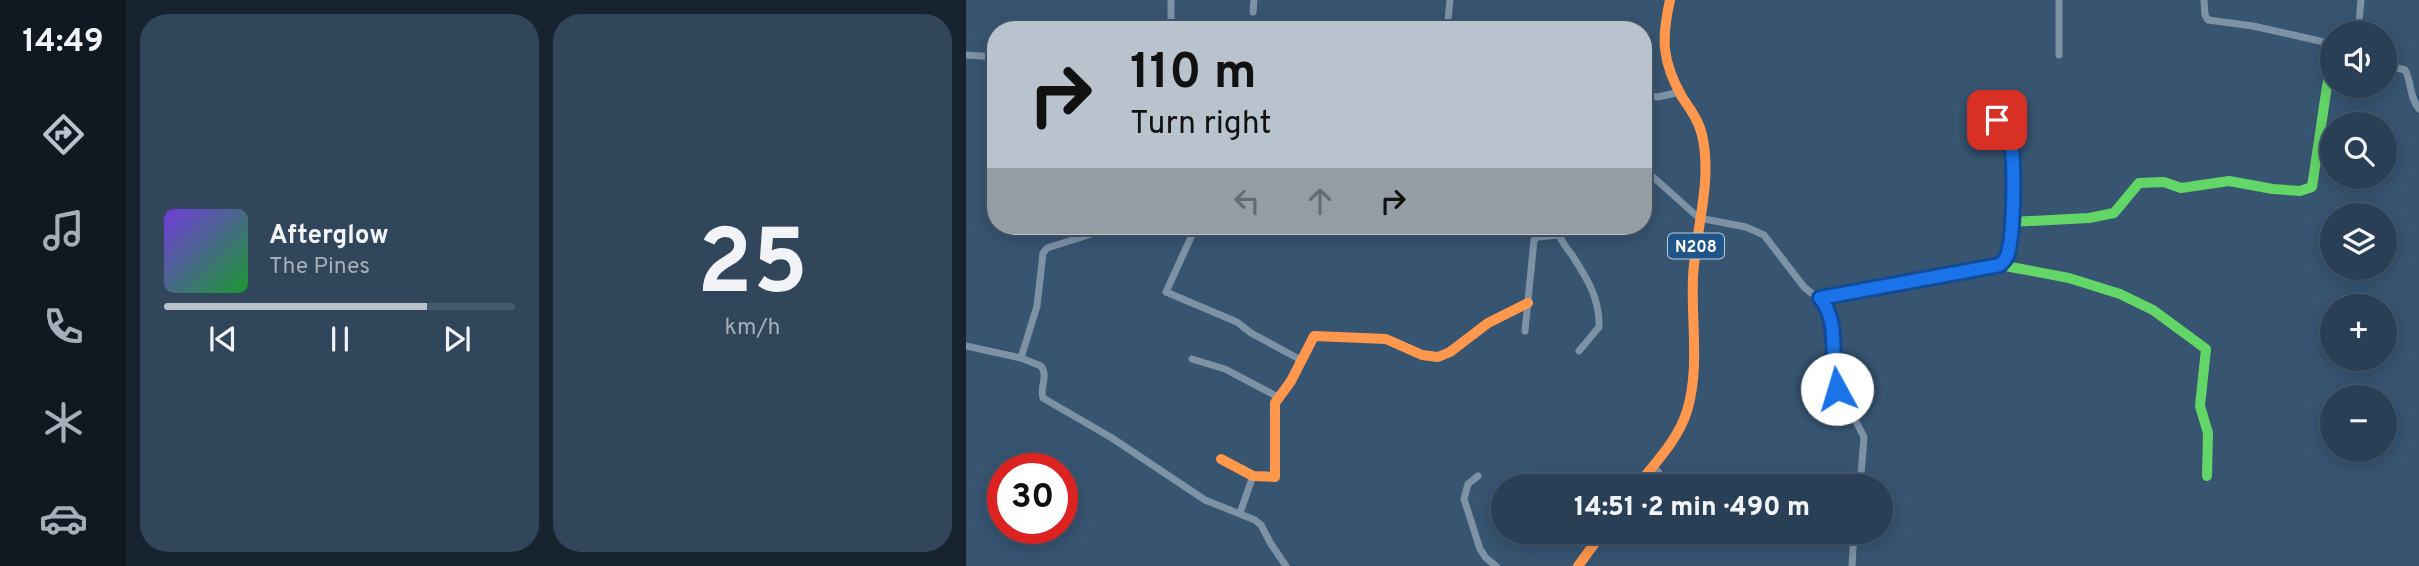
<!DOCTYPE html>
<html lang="en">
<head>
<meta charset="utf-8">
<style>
	body { margin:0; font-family:Overpass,sans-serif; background:#31465b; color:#f1f3f6; height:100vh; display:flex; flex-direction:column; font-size:26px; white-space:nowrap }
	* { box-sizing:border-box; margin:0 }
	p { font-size:23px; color:#a5afb9 }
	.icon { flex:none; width:38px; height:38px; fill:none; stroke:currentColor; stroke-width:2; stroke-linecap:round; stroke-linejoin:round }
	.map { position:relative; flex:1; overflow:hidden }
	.drawer { display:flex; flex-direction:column; gap:14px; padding:14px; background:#17232f; width:840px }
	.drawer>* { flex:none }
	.banner { position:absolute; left:21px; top:21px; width:665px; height:214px; border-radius:28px; box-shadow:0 4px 18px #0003,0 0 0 2px #45586c; background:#b9c3cd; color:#111; overflow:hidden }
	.controls { position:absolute; left:1354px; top:21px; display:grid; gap:14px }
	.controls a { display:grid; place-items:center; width:77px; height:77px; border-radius:50%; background:#293f55; box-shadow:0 4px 18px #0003,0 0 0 2px #45586c; font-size:35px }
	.speed { position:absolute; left:21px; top:453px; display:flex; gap:14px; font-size:35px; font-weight:700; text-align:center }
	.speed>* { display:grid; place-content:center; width:91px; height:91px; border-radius:50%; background:#293f55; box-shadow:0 4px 18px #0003,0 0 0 2px #45586c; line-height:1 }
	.speed .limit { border:10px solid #d22; background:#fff; color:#111 }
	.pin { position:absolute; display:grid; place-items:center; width:60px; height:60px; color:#fff; margin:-30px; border-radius:14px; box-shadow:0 4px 10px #0006 }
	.me { position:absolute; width:77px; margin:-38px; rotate:354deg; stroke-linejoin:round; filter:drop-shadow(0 0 5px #0008) }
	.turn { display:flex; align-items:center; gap:24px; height:147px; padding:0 28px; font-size:32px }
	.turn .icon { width:91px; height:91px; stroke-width:2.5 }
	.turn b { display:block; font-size:49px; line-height:60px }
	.lanes { display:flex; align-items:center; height:66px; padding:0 28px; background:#0003; justify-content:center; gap:35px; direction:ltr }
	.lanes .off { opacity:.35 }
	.drawer .widget { flex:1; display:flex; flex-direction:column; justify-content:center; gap:10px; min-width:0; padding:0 24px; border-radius:28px; background:#31465b }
	.drawer .dial { align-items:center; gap:0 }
	.dial b { font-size:91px; line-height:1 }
	.song { display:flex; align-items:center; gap:21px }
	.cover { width:84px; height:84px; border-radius:10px; background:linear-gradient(135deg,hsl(260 70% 55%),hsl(130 70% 35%)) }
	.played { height:7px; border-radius:4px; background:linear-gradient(90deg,#b9c3cd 75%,#45586c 75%) }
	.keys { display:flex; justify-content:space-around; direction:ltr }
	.drawer .tiles { flex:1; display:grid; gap:14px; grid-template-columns:repeat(2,1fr) }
	.trip { position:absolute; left:525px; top:474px; width:402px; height:70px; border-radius:35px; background:#293f55; box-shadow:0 4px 18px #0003,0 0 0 2px #45586c; font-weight:800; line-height:70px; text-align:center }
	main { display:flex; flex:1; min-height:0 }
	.tabs { display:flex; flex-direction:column; width:126px; justify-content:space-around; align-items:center; background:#101922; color:#a5afb9 }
	.tabs .icon { width:49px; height:49px }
	.tabs .on { color:#b9c3cd }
	.tabs b { font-size:32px; color:#f1f3f6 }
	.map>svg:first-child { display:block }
</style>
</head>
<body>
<main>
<nav class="tabs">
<b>14:49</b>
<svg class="icon on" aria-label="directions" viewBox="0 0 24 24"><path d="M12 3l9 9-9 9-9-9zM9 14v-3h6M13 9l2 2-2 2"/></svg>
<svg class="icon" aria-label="music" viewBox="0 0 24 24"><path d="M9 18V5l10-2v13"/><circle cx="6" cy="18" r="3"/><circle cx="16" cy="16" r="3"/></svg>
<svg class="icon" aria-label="phone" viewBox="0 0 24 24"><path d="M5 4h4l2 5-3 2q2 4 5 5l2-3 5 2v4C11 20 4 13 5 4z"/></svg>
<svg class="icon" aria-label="climate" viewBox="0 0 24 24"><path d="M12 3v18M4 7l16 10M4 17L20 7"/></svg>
<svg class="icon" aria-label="car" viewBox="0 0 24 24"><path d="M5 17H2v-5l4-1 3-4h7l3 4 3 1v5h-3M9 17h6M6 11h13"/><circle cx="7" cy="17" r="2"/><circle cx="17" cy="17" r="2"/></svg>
</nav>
<section class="drawer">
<div class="tiles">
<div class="widget">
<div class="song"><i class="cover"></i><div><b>Afterglow</b><p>The Pines</p></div></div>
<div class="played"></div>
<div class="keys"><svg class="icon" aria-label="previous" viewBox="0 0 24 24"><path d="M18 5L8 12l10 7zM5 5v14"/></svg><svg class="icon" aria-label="pause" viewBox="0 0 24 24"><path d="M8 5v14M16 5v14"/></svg><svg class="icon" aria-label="next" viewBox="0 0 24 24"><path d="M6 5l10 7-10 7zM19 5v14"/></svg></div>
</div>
<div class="widget dial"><b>25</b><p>km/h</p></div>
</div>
</section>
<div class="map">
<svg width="1453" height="566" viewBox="0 0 1453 566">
	<rect width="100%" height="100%" fill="#375471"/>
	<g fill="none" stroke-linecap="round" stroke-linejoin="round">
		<g stroke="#7e92a6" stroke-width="7">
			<path d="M205 0V30"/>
			<path d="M1238 0 1239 15 1242 20 1287 26 1367 44"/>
			<path d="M287 12 288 0"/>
			<path d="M481 30 484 0"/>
			<path d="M1392 33 1395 0"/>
			<path d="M0 55 30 57"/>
			<path d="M1093 55V0"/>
			<path d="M1419 65 1439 70C1446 82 1443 97 1453 109"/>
			<path d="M677 95 692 97 714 92"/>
			<path d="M1031 120C1056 144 1047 192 1045 222"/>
			<path d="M677 168 733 218 780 227 798 235 838 287 860 305 867 327 868 374 872 394 884 410 898 437 894 486"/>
			<path d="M591 226C592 237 599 246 606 255 621 278 634 299 633 327L613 351"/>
			<path d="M226 235 200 292 271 322 285 333 335 360"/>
			<path d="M559 331 568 240 572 237 592 235"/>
			<path d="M0 346 55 358 75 366C83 377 73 387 77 398L146 438 239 500 289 520 295 525 305 544 320 566"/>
			<path d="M55 358 71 306 77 253 81 248 135 231 141 226"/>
			<path d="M226 359 259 369 312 397"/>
			<path d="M687 465 703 486"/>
			<path d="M512 476 502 484 498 499 514 549 520 558 530 566"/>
			<path d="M274 513 287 476"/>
			<path d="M886 566 888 532"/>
		</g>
		<g stroke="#63d668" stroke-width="10">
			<path d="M1034 265 1041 255 1045 222 1123 218 1148 213 1173 183 1198 182 1215 188 1263 181 1307 189 1334 191 1346 187 1361 86 1363 77 1367 74"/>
			<path d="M854 298 1034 265 1103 278 1154 294 1187 310 1240 349 1234 406 1242 433 1241 476"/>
		</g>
		<g stroke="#ff974d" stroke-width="10">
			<path d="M255 459 287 476 309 477V403L325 381 348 336 420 339 456 355 472 357 484 352 522 323 562 303"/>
			<path d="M671 486C689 463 712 440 721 411 734 368 725 322 727 278 729 231 747 181 736 135 733 121 724 109 716 97 696 61 695 40 704 0"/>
			<path d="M612 566 637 532"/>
		</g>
	</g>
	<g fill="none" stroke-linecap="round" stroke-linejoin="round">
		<g stroke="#114b97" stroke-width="18">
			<path id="route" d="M871 389C863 359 875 323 854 298L1034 265C1037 262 1039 260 1041 256 1048 238 1049 164 1045 144 1043 135 1038 127 1031 120"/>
		</g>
		<use href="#route" stroke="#1a73e8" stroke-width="12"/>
	</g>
	<g text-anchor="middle" stroke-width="7" stroke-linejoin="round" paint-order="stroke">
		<rect fill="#1f5589" stroke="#bcccdc" stroke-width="2" x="702" y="233.5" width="56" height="25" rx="5"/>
		<g font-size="16" font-weight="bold" fill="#fff">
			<text x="730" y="252">N208</text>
		</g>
	</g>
</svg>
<div class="controls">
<a><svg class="icon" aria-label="sound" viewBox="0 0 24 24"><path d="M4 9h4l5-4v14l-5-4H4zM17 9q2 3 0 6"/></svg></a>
<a><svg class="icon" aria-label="search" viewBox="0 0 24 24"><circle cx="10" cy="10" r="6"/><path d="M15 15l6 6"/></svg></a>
<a><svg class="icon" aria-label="layers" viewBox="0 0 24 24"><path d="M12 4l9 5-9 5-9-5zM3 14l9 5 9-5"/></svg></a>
<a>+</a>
<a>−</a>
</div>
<div class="speed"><div class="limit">30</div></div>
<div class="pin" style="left:1031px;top:120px;background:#d93025"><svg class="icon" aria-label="arrive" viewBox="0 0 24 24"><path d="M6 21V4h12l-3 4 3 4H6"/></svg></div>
<svg class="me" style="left:871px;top:389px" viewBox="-20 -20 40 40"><circle r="19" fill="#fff"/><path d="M0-13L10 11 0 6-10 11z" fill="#1a73e8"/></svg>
<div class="trip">14:51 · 2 min · 490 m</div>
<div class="banner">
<div class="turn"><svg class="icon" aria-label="right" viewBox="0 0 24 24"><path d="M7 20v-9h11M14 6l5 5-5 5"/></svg><div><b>110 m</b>Turn right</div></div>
<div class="lanes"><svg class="icon off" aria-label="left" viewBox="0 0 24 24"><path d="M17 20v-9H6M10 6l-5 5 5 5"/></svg><svg class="icon off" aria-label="ahead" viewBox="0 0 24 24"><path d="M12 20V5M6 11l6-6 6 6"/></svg><svg class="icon" aria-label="right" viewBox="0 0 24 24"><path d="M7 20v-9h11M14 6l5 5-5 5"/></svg></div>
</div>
</div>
</main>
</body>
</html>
